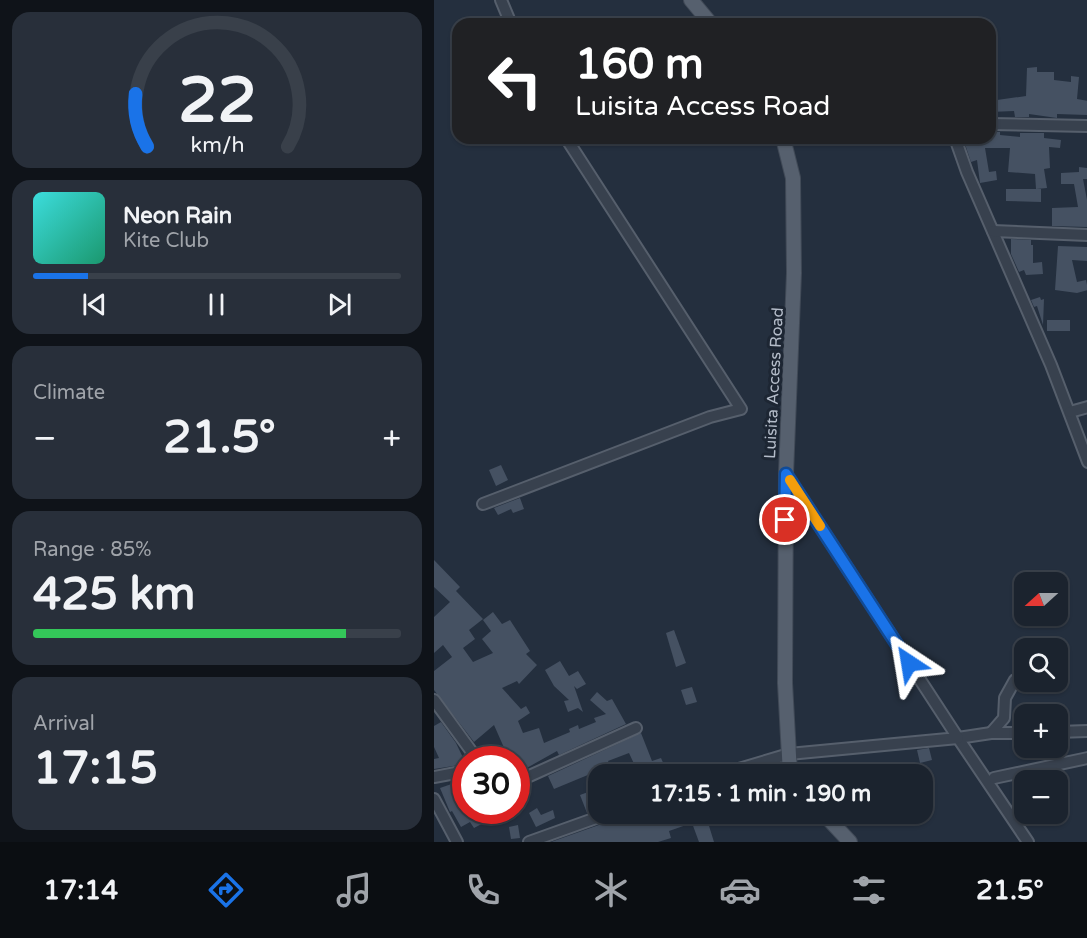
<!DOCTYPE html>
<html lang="en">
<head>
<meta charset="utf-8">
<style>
	body { margin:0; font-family:"Varela Round",sans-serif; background:#282f3a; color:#f1f3f6; height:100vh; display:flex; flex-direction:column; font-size:22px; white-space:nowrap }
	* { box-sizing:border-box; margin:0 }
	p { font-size:20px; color:#a0a4aa }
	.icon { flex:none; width:33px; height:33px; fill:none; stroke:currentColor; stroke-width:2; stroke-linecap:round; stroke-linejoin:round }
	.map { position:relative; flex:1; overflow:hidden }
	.sheet { display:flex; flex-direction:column; gap:12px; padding:12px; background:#0f1319; width:434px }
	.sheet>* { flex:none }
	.top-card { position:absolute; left:18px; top:18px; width:544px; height:126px; border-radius:18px; box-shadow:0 2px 4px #0004,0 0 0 2px #39404a; background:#202124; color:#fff; overflow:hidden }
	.needle { width:39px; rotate:249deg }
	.tools { position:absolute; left:580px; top:572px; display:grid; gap:12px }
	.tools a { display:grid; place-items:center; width:54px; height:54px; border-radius:12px; background:#1b232e; box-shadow:0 2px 4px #0004,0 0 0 2px #39404a; font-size:30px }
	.speed { position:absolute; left:18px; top:746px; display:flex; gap:12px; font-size:30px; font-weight:700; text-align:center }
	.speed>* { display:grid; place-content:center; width:78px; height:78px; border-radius:50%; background:#1b232e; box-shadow:0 2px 4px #0004,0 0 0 2px #39404a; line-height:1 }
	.speed .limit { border:9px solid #d22; background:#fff; color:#111 }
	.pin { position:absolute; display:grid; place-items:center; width:51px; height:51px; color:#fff; margin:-26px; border:3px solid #fff; border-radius:50%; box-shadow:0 2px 6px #0007 }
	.me { position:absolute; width:66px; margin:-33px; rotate:327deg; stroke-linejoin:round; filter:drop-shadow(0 0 4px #0008) }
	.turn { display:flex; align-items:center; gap:21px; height:126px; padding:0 24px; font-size:27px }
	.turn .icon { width:78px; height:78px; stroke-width:2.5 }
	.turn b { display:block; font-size:42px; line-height:51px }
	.big { font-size:45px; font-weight:700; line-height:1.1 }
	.sheet .tile { flex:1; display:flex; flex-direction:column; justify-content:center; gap:9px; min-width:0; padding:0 21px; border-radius:18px; background:#282f3a }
	.sheet .dial { align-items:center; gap:0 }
	.dial svg { height:156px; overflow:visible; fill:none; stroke:#39404a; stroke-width:7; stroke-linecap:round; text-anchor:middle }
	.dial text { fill:#f1f3f6; stroke:none }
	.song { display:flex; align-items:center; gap:18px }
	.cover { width:72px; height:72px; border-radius:9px; background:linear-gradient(135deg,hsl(180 70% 55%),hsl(160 70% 35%)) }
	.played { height:6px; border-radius:3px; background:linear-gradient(90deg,#1a73e8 15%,#39404a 15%) }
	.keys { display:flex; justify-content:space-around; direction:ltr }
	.heat { display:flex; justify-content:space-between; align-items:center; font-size:33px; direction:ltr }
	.charge { height:9px; border-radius:4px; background:linear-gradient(90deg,#34c759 85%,#39404a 0) }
	.trip { position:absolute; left:154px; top:764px; width:345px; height:60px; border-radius:18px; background:#1b232e; box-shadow:0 2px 4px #0004,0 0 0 2px #39404a; font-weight:700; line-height:60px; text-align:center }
	.tab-bar { display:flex; height:96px; justify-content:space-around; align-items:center; background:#0b0e12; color:#a0a4aa }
	.tab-bar .icon { width:42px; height:42px }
	.tab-bar .on { color:#1a73e8 }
	.tab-bar b { font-size:27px; color:#f1f3f6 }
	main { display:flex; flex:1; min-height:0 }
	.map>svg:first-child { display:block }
</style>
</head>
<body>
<main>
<section class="sheet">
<div class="tile dial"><svg viewBox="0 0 100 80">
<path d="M14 69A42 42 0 1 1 86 69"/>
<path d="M14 69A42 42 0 0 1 8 42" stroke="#1a73e8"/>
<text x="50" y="56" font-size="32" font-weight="700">22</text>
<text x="50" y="72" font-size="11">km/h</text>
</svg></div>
<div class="tile">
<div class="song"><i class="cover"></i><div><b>Neon Rain</b><p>Kite Club</p></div></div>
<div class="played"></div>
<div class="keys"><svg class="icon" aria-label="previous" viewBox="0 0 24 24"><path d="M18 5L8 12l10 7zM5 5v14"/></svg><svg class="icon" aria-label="pause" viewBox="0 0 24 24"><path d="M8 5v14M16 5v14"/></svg><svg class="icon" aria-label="next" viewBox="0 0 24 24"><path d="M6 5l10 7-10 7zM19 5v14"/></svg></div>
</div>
<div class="tile"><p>Climate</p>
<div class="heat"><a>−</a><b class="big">21.5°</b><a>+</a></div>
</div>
<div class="tile"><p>Range · 85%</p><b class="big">425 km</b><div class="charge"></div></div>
<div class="tile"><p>Arrival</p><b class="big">17:15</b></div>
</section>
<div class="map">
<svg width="654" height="842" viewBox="0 0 654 842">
	<rect width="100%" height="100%" fill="#242f3e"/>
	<g fill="#455162">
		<path d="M603 67V72H620V80L637 82V76L645 77 643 99 654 101V115L623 114V118L595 114V117H581L580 111 556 112V101L592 96 593 68Z"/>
		<path d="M559 132H566V135L586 137V133H610V138L627 140 626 148 615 147 616 168 610 169 613 188 602 189 601 174 574 172 576 148H551L555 172 562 171 563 180 546 183 543 160 537 162 529 138H559Z"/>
		<path d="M645 167 654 168V179H649L654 205V227L618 226V208L644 207 640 184H627V173L645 172Z"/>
		<path d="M572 189H607V202L572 201Z"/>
		<path d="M577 239 597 240V245H599V263L608 262 609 274 592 275 590 270 585 272 577 254Z"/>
		<path d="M624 246 654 247V261L638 260 643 282 652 280 654 290 643 293 621 290Z"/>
		<path d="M606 297 607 300 610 299 609 325 603 306 600 307 597 300Z"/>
		<rect x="613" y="320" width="23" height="11"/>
		<path d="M67 465 74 480 62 486 55 470Z"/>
		<path d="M86 498 90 509 79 513 77 509 64 515 60 508Z"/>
		<path d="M0 560 26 587 22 591 49 619 35 630 41 639 29 648 39 662 59 653 48 639 57 631 49 620 59 612 68 624 76 620 96 651 92 654 103 665 85 684 83 681 68 688 87 709 92 706 96 713 84 721 89 733 105 728 110 743 136 732 135 729 144 725 145 729 162 722 160 718 172 714 156 700 163 692 173 701 178 699 192 724 125 755 123 751 82 774V759H75L60 725 40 742 0 690V671L18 657 9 645 0 653V617L16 602 0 587Z"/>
		<path d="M240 630 252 663 242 667 232 633Z"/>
		<path d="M126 661 135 676 144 671 152 684 143 689 140 686 149 712 144 708 134 712 130 701 135 700 120 686 111 670Z"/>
		<path d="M258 687 263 702 252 705 247 690Z"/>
		<path d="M7 722 22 743 32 764 0 769V759L5 758 0 747V726Z"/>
		<path d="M207 733 218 761 227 758 234 774H187L202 768 195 753 174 761 180 774 161 772 120 789 114 776Z"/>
		<path d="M495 748 498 760 486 763 483 750Z"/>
		<path d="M32 779V810H57L61 817 40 828 36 822 27 827 18 811 16 812 6 788Z"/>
		<path d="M165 788V809L153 813 146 795Z"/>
		<path d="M103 808 107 815 119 810 121 818 102 827 95 813Z"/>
		<path d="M191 813H252L253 816 271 813 280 842H265L258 823 235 831 237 838 224 842H117L179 820Z"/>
		<path d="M84 825 86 838 77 839 75 827Z"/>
	</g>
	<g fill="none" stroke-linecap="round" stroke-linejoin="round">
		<g stroke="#565f6c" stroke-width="14">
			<g id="minor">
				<path d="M67 0 77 24"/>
				<path d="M556 124 654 126"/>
				<path d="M521 138 533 172 617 365 654 462"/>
				<path d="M559 231 654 235"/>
				<path d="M636 412 654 407"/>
				<path d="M49 504 276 417 307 409 132 138"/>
				<path d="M0 700 43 759"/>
				<path d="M624 732 654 731"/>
				<path d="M557 733 570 718 571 698 581 680"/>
				<path d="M591 733H557L524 738 594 842"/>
				<path d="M288 774 355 754 524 738 352 474"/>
				<path d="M0 777 32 771"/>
				<path d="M560 778 654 758"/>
				<path d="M82 782 202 728"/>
				<path d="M0 799 23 842"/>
				<path d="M95 842 176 813"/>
			</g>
		</g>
		<g stroke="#414a57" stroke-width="16">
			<g id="major">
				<path d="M257 0 277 24"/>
				<path d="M349 138 359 178 360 273 352 474 351 683 356 774"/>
				<path d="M389 813 416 842"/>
			</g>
		</g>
		<use href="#minor" stroke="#38414e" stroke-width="10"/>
		<use href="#major" stroke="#56606e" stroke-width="14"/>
	</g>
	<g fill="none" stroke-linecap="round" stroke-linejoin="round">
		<g stroke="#114b97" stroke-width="15">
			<path id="route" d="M351 520 352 474 475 663"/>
		</g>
		<use href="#route" stroke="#1a73e8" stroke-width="10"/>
		<path stroke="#f59e0b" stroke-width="10" d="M356 480 386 526"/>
	</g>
	<g text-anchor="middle" stroke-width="6" stroke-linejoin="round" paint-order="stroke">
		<g font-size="16" fill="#b4bcc9" stroke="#1d2633">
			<text transform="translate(339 383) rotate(-87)" y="6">Luisita Access Road</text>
		</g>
	</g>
</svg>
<div class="tools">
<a><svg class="needle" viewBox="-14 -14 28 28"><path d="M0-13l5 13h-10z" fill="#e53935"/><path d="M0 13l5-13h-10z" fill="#a0a4aa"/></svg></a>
<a><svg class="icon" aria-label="search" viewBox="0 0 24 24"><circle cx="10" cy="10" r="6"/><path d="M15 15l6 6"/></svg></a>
<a>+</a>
<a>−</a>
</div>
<div class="speed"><div class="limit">30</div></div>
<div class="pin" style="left:351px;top:520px;background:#d93025"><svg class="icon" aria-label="arrive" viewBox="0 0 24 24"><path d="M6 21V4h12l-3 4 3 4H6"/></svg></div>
<svg class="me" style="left:475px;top:663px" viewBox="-20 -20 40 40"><path d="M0-17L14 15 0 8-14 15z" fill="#1a73e8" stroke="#fff" stroke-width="4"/></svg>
<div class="trip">17:15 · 1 min · 190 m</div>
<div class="top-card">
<div class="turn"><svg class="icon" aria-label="left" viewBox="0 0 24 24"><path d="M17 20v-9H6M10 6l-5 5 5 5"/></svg><div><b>160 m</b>Luisita Access Road</div></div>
</div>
</div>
</main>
<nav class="tab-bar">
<b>17:14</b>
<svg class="icon on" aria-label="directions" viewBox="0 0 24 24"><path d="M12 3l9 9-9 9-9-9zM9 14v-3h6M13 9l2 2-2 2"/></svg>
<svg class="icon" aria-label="music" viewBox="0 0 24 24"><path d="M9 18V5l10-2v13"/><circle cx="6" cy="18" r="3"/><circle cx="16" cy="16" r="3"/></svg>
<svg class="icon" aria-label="phone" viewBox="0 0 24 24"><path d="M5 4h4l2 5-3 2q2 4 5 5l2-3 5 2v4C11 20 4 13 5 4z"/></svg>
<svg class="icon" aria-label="climate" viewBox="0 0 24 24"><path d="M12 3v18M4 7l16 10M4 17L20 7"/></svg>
<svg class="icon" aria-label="car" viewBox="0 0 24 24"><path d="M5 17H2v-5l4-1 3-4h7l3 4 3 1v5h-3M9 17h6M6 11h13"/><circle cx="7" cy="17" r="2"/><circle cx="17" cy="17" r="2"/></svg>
<svg class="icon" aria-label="filters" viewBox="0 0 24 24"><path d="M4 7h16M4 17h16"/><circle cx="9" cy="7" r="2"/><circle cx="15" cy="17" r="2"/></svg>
<b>21.5°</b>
</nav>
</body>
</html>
